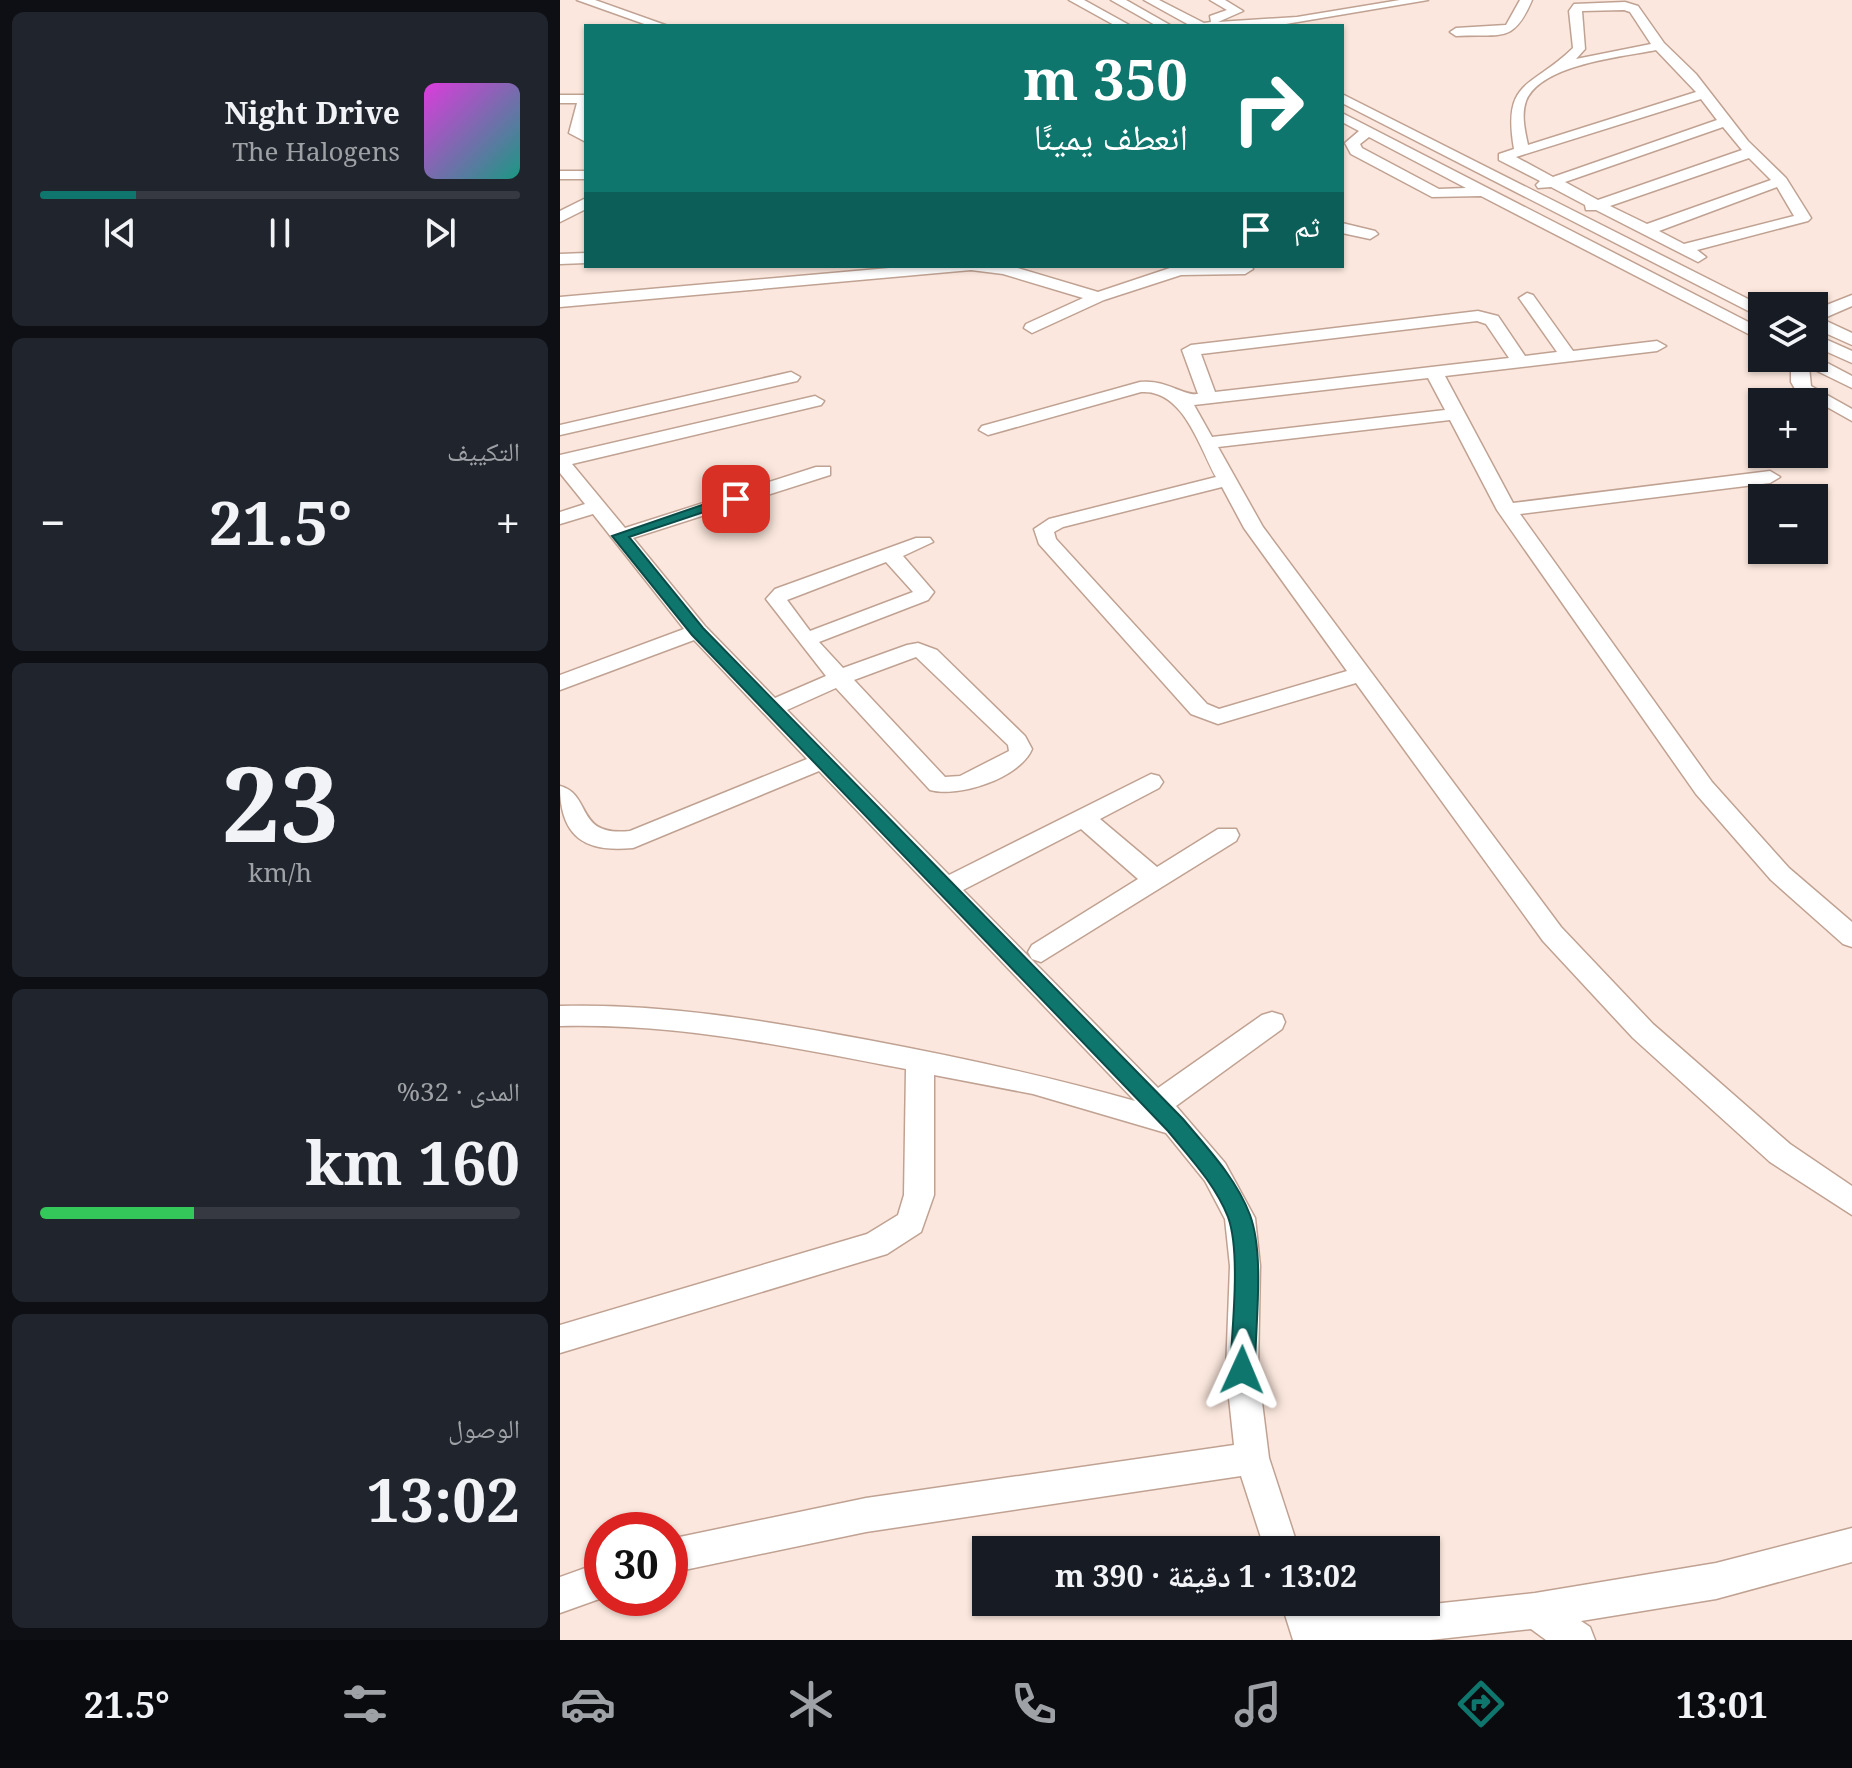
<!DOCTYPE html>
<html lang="ar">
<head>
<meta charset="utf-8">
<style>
	body { margin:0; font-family:"Noto Serif","Noto Naskh Arabic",serif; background:#20242c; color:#f1f3f6; direction:rtl; height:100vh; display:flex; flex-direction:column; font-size:30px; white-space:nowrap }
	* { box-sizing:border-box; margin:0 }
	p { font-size:26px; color:#9ea1a6 }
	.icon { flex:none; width:44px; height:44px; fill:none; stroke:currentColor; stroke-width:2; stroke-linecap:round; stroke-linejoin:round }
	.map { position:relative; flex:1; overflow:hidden; direction:ltr }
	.drawer { display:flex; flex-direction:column; gap:12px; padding:12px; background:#0d0f14; width:560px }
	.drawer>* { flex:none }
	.top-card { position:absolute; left:24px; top:24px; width:760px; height:244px; border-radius:0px; box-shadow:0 2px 6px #0004; direction:rtl; background:#0f766e; color:#fff; overflow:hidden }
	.controls { position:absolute; left:1188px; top:292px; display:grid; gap:16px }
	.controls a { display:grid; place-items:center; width:80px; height:80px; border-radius:0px; background:#171b24; box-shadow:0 2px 6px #0004; font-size:40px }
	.speed { position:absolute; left:24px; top:1512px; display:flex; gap:16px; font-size:40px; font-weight:700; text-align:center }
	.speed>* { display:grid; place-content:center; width:104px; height:104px; border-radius:50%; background:#171b24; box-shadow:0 2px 6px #0004; line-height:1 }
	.speed .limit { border:12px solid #d22; background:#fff; color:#111 }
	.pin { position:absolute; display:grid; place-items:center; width:68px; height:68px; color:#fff; margin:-34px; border-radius:16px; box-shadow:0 4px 12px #0006 }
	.me { position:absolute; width:88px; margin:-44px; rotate:1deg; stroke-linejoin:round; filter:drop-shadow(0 0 6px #0008) }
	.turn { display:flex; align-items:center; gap:28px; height:168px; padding:0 24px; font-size:36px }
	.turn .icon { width:104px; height:104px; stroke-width:2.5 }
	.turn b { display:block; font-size:56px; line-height:68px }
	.then { display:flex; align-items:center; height:76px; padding:0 24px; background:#0003; gap:16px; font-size:30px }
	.big { font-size:60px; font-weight:700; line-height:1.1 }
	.drawer .tile { flex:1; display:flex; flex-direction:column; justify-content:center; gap:12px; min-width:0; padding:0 28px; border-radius:12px; background:#20242c }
	.drawer .dial { align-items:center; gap:0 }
	.dial b { font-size:104px; line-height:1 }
	.song { display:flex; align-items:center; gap:24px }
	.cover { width:96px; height:96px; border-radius:12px; background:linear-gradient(135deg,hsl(300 70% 55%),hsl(170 70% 35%)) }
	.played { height:8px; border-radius:4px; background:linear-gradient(90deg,#0f766e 20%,#363941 20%) }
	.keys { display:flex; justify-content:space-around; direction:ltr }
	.heat { display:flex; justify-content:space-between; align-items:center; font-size:44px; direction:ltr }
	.charge { height:12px; border-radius:6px; background:linear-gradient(90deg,#34c759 32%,#363941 0) }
	.trip { position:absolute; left:412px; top:1536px; width:468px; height:80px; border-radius:0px; background:#171b24; box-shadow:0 2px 6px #0004; font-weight:700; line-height:80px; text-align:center; direction:rtl }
	.dock { display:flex; height:128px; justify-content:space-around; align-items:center; background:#090b0e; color:#9ea1a6 }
	.dock .icon { width:56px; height:56px }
	.dock .selected { color:#0f766e }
	.dock b { font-size:36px; color:#f1f3f6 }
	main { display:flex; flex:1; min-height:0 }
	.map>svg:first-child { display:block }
</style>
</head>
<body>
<main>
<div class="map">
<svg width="1292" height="1640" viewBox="0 0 1292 1640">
	<rect width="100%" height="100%" fill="#fbe7dd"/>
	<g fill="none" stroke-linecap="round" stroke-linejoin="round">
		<g stroke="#c0a293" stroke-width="3">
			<g id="minor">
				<path d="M17 0H35L108 26H90Z"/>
				<path d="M509 0H524L571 26H556Z"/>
				<path d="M551 0H566L610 25 597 26Z"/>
				<path d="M584 0H599L644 23 651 22 650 16 667 10 650 0H665L683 11 658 22 737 17 840 0H868L714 26H631Z"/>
				<path d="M960 0H972C953 45 941 33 896 36L890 32 896 28 946 25Z"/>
				<path d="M1065 2 1078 6 1104 43 1136 74 1188 141 1226 178 1251 218 1248 221 1137 250 1146 257 1138 262 1036 210H1026L1025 205 991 187 978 188 976 185 980 181 939 160V154L954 149C942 79 971 89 1013 48L1009 11 1014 4ZM1064 10 1070 12 1091 44 1016 59 1025 49 1022 11ZM1096 50 1136 92 968 145C965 131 961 115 966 101 981 64 1062 57 1096 50ZM1141 99 1157 120 993 177 956 157ZM1163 127 1182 150 1038 200 1005 182ZM1189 158 1211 180 1087 224 1050 206ZM1217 187 1234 216 1124 244 1099 231Z"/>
				<path d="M782 94 1202 306V318L782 103Z"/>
				<path d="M0 95H26V142L9 133 17 103H0Z"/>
				<path d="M782 113 1202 329V341L921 196 872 197 791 154 785 143 799 131 782 122ZM809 137 906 188 879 189 802 148 800 144Z"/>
				<rect x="0" y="171" width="26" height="8"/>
				<path d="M26 198V209L0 222V211Z"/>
				<path d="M782 223 815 231 818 234 810 239 782 233Z"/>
				<path d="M26 253V263L0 264V254Z"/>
				<path d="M352 266H451L538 292 616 266H691L693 269 685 274 621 275 544 300 472 333 464 328 466 324 523 298 443 274 411 270 0 307V297Z"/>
				<path d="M967 293 973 295 1013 351 1097 341 1106 346 1097 351 885 376 953 503 1210 471 1220 477 1210 483 960 514 1152 782 1229 868 1292 922V947L1283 944 1211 880 1136 794 937 510 890 420 658 447 703 527 1001 927 1093 1024 1230 1144 1292 1186V1215L1210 1162 1073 1038 983 941 796 683 658 724 631 714 479 544 474 529 489 519 656 477C639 446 623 389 581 392L428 435 419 430 422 426 580 382C607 379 622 396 638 394L622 350 631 345 918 311 938 316 965 356 997 352 959 298ZM917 321 926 324 949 358 655 392 641 354ZM868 378 885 410 652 437 634 405ZM662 487 684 528 787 671 659 709 647 704 496 539 494 532 503 527Z"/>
				<path d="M1292 295V306L1262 319 1292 333V345L1254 328V310Z"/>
				<path d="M1254 334 1292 351V363L1254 346Z"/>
				<path d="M1254 356 1292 376V388L1249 367 1251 386 1292 409V421L1235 389 1231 382V358Z"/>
				<path d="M231 372 240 377 237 381 0 435V425Z"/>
				<path d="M255 396 264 401 261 405 12 464 65 528 256 467H270V475L73 538 145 626 215 698 266 676 206 599 215 589 356 538H370L373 542 343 556 374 592 368 600 259 642 283 668 347 645 358 643 377 650 465 736 472 749C460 778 399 798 370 790L276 688 227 710 389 875 591 774 599 776 603 782 599 788 540 819 597 867 658 829H676L679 835 676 841 481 962 472 959 468 952 472 945 578 879 521 829 403 890 598 1088 702 1015 712 1012 722 1015 725 1022 722 1029 616 1106 665 1163 695 1218 700 1266 698 1370 709 1458 739 1550H705L681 1476 306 1532 110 1573V1539L306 1498 674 1445 666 1370 670 1266 665 1219 645 1181 606 1133 473 1094 374 1075V1195L361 1232 327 1254 0 1353V1325L307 1234 338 1215 344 1195 346 1069C231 1047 118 1023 0 1026V1006C104 1003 206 1021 308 1040 398 1057 487 1076 575 1101L259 771 73 848C24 853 0 836 0 786 33 795 14 837 70 831L247 759 134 640 0 690V675L124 629 33 514 0 524V512L25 504 0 473V455ZM326 562 353 592 250 631 227 600ZM356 657 448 745 449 751 400 776 385 777 294 680Z"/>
				<path d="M1292 1528V1562L1156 1599 1021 1621 1030 1627 1035 1640H986L971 1629 870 1640H733L721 1602H757L761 1616 975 1593 1156 1563Z"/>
				<path d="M42 1562V1598L0 1613V1577Z"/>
			</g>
		</g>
		<use href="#minor" fill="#fff" fill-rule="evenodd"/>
	</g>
	<path fill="#0f766e" stroke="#0a4d48" stroke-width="2" d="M171 495 183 499 69 537 143 628 623 1119C648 1149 676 1178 690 1215 705 1256 695 1326 695 1370L691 1378 682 1381 674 1378 670 1370C672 1330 681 1252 668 1217 655 1184 630 1158 608 1131L132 635 52 536Z"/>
</svg>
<div class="controls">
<a><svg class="icon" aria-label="layers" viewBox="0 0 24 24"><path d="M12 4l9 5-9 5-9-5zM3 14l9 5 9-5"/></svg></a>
<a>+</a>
<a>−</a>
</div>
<div class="speed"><div class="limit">30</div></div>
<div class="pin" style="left:176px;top:499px;background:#d93025"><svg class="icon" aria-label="arrive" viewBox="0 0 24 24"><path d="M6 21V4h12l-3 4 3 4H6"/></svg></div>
<svg class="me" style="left:682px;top:1370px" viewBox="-20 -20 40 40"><path d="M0-17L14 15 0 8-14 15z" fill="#0f766e" stroke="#fff" stroke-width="4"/></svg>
<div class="trip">13:02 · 1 دقيقة · 390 m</div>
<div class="top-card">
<div class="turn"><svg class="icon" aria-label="right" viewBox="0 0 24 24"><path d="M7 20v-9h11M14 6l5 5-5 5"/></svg><div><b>350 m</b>انعطف يمينًا</div></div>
<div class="then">ثم<svg class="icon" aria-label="arrive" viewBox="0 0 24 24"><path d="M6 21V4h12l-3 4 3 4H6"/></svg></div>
</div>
</div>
<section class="drawer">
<div class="tile">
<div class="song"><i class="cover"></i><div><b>Night Drive</b><p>The Halogens</p></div></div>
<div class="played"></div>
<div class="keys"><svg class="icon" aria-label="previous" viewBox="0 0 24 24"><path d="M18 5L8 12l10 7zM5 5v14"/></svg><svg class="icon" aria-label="pause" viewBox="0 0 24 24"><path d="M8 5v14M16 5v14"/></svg><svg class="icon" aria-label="next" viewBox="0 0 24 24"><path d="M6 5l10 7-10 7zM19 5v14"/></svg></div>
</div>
<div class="tile"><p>التكييف</p>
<div class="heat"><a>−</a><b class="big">21.5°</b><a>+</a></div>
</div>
<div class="tile dial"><b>23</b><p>km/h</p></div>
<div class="tile"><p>المدى · 32%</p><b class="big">160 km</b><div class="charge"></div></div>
<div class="tile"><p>الوصول</p><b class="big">13:02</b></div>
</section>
</main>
<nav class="dock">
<b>13:01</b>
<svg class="icon selected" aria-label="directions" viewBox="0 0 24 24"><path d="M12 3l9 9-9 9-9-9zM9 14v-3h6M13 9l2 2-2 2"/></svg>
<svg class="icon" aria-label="music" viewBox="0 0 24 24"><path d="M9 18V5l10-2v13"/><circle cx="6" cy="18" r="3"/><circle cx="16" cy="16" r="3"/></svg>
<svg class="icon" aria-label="phone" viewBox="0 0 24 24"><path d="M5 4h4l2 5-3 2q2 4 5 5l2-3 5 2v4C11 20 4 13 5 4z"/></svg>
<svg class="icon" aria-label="climate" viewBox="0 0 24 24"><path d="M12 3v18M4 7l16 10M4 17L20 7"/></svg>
<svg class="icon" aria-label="car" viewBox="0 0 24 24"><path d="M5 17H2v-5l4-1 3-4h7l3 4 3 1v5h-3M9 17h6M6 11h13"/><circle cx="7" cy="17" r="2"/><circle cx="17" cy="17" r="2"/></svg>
<svg class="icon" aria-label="filters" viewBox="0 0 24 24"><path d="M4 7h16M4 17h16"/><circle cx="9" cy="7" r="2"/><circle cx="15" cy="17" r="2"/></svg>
<b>21.5°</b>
</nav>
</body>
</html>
